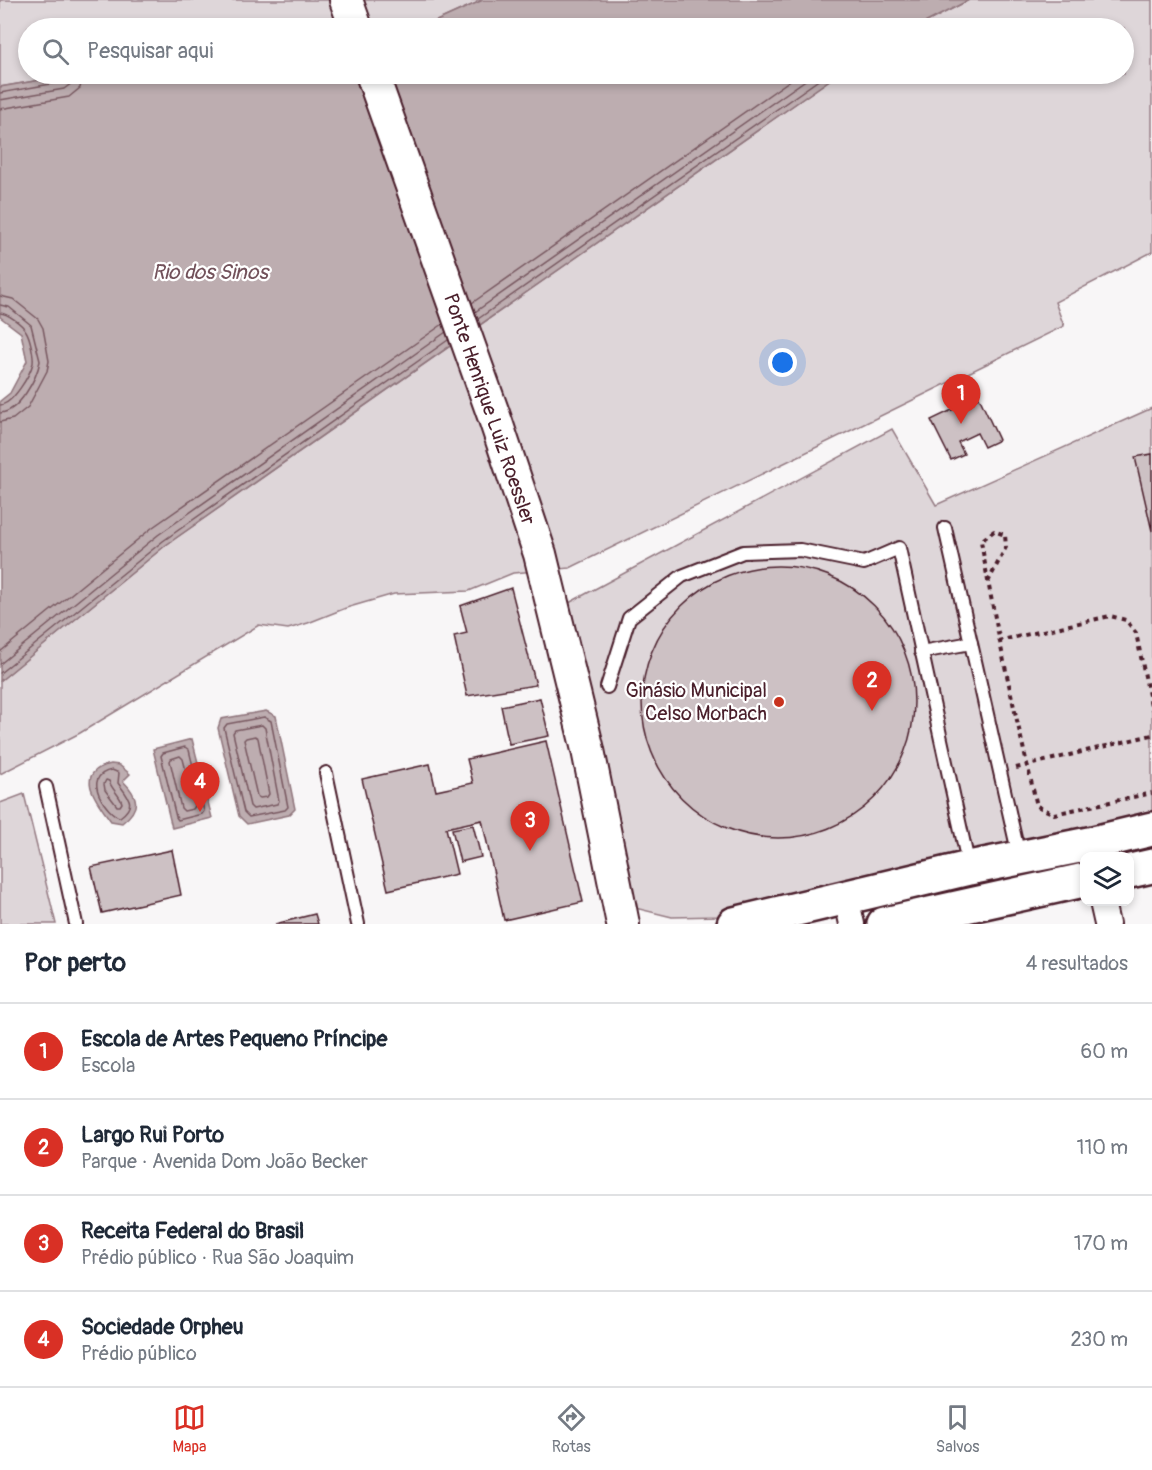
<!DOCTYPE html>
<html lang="pt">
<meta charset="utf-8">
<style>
:root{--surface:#fff;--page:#f2f2f3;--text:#1f2937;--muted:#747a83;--line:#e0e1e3;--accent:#d93025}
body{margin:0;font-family:Pangolin,sans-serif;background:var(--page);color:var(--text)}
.controls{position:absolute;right:18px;bottom:18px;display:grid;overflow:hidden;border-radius:12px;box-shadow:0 3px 9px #0003}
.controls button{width:54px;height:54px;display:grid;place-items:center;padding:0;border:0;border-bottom:2px solid var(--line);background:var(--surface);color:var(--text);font:30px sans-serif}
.you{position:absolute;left:783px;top:363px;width:21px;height:21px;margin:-15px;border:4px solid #fff;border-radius:50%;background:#1a73e8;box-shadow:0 0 0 9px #1a73e833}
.badge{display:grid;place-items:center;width:39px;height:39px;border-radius:50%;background:var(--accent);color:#fff;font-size:20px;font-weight:700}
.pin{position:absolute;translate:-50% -50px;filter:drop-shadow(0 2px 3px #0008)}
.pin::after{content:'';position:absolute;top:32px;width:21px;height:18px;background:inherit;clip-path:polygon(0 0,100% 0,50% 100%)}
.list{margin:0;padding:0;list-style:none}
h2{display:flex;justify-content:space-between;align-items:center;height:78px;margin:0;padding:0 24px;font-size:26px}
h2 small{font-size:20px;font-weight:400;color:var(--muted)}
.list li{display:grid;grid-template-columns:39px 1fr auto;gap:18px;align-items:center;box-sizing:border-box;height:96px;padding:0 24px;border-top:2px solid var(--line)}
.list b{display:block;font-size:22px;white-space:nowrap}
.list p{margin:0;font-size:20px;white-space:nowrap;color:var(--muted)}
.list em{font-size:20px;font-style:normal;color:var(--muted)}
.icon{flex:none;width:33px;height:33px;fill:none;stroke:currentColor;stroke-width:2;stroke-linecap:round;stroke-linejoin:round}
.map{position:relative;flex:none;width:1152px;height:924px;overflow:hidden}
.search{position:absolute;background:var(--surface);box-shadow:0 3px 9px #0003;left:18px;right:18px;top:18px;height:66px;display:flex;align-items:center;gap:15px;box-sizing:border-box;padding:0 21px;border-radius:33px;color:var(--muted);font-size:22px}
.sheet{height:462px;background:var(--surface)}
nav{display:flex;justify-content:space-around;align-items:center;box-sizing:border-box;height:84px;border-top:2px solid var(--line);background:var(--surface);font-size:16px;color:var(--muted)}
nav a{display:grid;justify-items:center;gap:3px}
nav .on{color:var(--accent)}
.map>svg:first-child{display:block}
</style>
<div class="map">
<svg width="1152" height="924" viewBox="0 0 1152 924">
<rect width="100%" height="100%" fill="#f8f6f7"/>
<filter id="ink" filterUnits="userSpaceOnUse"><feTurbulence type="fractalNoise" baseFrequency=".0167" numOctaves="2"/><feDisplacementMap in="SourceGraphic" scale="12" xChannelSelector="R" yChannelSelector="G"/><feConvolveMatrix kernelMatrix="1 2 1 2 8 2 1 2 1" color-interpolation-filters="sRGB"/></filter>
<g filter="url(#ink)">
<!-- green -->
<g fill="#ded6d9" stroke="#947a82" stroke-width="1.5">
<path d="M0,0H483L421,28H28V74H76L0,87Z"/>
<path d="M969,0H1152V252L1055,302L1064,326L570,568L513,573L469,591L394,594L346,608L308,623L288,629L259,625L80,733L0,774V681L166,545L838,74H1124V28H915Z"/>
<path d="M1152,408V818L720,916L672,917L635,908L567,604L892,429L936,505Z"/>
<path d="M24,794L56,924H0V803Z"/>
</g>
<!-- water -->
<g fill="#bdadb0" stroke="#8f747b" stroke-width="1.5">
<path d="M483,0H969L915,28H421Z"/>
<path d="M76,74H838L166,545L0,681V401L10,393L27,361L21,333L0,317V87Z"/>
<path d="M266,711L276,716L295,809L289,815L247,824L239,816L218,728L221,719Z"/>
<path d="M192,739L212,818L172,828L153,749Z"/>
<path d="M111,764L119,765L130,774L123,781C139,797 141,808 122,823L111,821C97,802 72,772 111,764Z"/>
</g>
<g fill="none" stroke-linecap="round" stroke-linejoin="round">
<!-- shore -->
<g stroke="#785860" stroke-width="1.5">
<path d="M0,93L62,82L66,79L67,74"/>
<path d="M0,100L64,89L72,83L74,74"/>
<path d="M0,109L69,97L80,88L83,74"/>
<path d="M0,296L13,299L38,319L43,328L49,361L47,371L28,407L13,419L0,422"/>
<path d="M472,303L799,74"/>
<path d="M0,305L9,307L31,325L40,361C37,378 19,412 0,413"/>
<path d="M475,312L814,74"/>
<path d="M0,313C7,313 22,324 26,331C30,337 34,356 33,363C30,375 13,404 0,405"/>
<path d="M478,319L827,74"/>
<path d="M0,652L153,527L443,324"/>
<path d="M0,664L158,535L446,332"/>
<path d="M0,673L163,541L448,340"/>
<path d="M264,717L271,721L288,807L285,810L249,817L244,812L224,728L227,724Z"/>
<path d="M262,725L265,728L279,801L277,804L253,809L250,806L233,733L235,730Z"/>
<path d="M255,736L258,738L269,794L267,797L260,798L257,796L244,740L246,738Z"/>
<path d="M185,747L189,750L204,811L202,814L178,820L176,817L161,756L163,753Z"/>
<path d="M180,756L183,759L195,806L193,809L184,811L181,808L170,761L171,759Z"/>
<path d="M112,770L119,773L118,783C127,796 138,804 120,817C108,815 79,776 112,770Z"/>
<path d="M106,780L109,781C112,790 120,795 122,803L120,806H117L105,790L104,784Z"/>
</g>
</g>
<!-- building -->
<g fill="#cdc1c4" stroke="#4a1f2b" stroke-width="1.5">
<path d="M979,397L999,440L984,447L977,433L958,442L964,454L951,460L931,420Z"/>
<path d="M1152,454V531L1135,457Z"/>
<circle cx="778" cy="702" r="136"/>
<path d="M511,588L536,685L467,696L454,636L467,633L460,606Z"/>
<path d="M540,698L549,736L509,744L501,706Z"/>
<path d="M546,741L583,902L504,920L482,820L446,828L457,874L388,890L362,779L430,764L436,791L473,783L467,759Z"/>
<path d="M473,825L481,857L460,862L452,829Z"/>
<path d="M172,850L181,895L102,913L91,867Z"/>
<path d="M315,914L318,924H275Z"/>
</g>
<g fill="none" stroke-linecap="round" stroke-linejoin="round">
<defs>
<g id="service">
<path d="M945,528L1019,856"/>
<path d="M921,652L971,643"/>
<path d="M607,687L629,618L682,576L743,552L800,550L864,563L899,548L969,867"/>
<path d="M326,773L358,924"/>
<path d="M46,787L76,924"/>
</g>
<g id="minor">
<path d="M846,897L852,924"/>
<path d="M1102,902L1107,924"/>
</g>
<g id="tertiary">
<path d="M346,0L356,28"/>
<path d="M372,74L495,419L540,554L588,750L623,924"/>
</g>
<g id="secondary">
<path d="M1130,871L1152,866"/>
<path d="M734,924L969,868L1089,844L1152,829"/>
<path d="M884,924L1084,880"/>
</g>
</defs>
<!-- service casing -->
<use href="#service" stroke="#4a1f2b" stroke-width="16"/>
<!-- minor casing -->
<use href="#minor" stroke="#4a1f2b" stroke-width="28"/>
<!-- tertiary casing -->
<use href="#tertiary" stroke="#4a1f2b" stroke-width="36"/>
<!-- secondary casing -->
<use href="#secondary" stroke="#4a1f2b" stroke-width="38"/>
<!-- path -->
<g stroke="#4a1f2b" stroke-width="4" stroke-dasharray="4.5 4.5" stroke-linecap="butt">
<path d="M988,582L1006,547L1005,535L994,531L981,541C996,631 1016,718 1037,806L1054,814L1152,793"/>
<path d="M998,641L1110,616L1126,620L1136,633L1152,710"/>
<path d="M1016,768L1152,735"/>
</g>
<!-- service -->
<use href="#service" stroke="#fff" stroke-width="12"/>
<!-- minor -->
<use href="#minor" stroke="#fff" stroke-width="24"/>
<!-- tertiary -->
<use href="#tertiary" stroke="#fff" stroke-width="32"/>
<!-- secondary -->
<use href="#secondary" stroke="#fff" stroke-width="33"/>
</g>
</g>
<!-- markers -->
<circle fill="#c8321e" stroke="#fff" stroke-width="2" cx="779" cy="702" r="6"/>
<g text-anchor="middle" stroke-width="4.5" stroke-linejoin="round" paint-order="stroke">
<!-- street labels -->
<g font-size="20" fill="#4a1f2b" stroke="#fff">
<text transform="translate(490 409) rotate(71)" y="7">Ponte Henrique Luiz Roessler</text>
</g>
<!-- poi labels -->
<g font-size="20" fill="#4a1f2b" stroke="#fff" text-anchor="end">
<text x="767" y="697">Ginásio Municipal<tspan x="767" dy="23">Celso Morbach</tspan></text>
</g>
<!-- water labels -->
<g font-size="21" font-style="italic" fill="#72515a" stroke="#fff">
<text x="210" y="279">Rio dos Sinos</text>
</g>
</g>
</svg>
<div class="controls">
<button><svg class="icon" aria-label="layers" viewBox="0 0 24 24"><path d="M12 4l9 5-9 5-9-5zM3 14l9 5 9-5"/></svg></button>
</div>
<div class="you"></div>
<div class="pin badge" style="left:961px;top:424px">1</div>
<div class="pin badge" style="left:872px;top:711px">2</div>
<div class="pin badge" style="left:530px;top:851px">3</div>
<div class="pin badge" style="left:200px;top:812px">4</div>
<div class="search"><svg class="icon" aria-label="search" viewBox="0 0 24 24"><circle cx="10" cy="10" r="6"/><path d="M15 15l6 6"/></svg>Pesquisar aqui</div>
</div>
<section class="sheet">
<h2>Por perto<small>4 resultados</small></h2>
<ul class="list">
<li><span class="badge">1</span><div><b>Escola de Artes Pequeno Príncipe</b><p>Escola</p></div><em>60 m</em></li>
<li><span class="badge">2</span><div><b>Largo Rui Porto</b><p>Parque · Avenida Dom João Becker</p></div><em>110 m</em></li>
<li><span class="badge">3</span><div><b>Receita Federal do Brasil</b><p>Prédio público · Rua São Joaquim</p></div><em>170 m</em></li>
<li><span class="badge">4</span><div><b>Sociedade Orpheu</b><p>Prédio público</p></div><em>230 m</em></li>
</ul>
</section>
<nav>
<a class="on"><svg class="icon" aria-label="map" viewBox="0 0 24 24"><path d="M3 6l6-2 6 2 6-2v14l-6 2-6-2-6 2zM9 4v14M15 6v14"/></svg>Mapa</a>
<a><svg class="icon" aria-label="directions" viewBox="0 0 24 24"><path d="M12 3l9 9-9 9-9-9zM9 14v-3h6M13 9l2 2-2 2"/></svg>Rotas</a>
<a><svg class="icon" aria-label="saved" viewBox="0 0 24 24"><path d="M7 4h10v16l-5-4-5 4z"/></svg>Salvos</a>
</nav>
